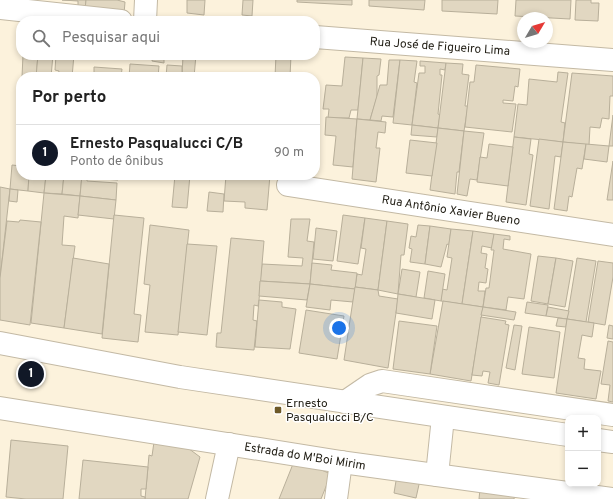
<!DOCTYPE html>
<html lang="pt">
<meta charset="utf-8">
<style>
:root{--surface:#fff;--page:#f6f6f6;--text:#222;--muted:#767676;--line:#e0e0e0;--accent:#111827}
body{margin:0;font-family:Overpass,sans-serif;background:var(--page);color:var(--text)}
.controls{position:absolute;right:12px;bottom:12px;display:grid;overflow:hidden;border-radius:8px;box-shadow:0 2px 6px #0003}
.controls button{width:36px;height:36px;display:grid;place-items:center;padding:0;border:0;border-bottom:1px solid var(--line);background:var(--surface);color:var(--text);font:20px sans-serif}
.compass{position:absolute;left:517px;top:12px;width:36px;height:36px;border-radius:50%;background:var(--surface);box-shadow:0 2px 6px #0003;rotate:52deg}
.you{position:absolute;left:339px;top:328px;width:14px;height:14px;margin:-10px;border:3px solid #fff;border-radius:50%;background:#1a73e8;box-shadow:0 0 0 6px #1a73e833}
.badge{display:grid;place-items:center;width:26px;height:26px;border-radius:50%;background:var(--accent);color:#fff;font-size:13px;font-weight:700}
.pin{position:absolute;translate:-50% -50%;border:2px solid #fff;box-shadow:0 1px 4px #0006}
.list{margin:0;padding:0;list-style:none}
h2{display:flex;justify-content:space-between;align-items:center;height:52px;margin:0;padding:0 16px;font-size:17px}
h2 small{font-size:13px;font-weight:400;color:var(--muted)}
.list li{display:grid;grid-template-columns:26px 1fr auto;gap:12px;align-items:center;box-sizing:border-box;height:56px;padding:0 16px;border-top:1px solid var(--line)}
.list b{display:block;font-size:15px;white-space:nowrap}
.list p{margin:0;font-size:13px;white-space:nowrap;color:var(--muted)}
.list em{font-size:13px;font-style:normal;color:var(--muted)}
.icon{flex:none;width:22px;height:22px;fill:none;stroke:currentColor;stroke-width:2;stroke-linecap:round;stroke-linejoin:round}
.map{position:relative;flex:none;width:613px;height:499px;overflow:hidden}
.search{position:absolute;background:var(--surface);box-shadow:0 2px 6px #0003;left:16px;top:16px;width:304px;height:44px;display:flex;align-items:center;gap:10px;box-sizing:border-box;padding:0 14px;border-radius:16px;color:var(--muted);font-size:15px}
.panel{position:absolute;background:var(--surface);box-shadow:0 2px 6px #0003;left:16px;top:72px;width:304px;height:108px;border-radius:16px}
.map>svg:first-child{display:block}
</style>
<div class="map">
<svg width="613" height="499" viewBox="0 0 613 499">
<rect width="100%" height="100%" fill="#fcf2dc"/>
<!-- building -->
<g fill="#e1d7c1" stroke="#b8af9a">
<path d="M62,0H86L85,10L78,9V1Z"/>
<path d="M86,0H117L125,2L124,14L85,10Z"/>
<path d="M187,0H205L204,15L187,13Z"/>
<path d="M243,0H253L252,16L242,15Z"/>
<path d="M297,0H352V5L297,2Z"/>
<path d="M369,0H425L424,10L369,6Z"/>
<path d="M442,0H498L497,14L442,11Z"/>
<path d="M516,0H571L570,19L515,16Z"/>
<path d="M576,0H591V3H599L598,21L575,20Z"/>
<path d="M23,55H38L36,77H22Z"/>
<path d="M38,55H53L51,77H36Z"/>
<path d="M56,55H74L72,77H58L59,71L55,70Z"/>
<path d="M153,55H164V63L152,61Z"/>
<path d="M183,55H196L194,77H182Z"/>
<path d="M276,55H291L290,77H275Z"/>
<path d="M345,57L363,58L358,110H351L349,118H328L329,109H323L326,85L342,86Z"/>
<path d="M363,58L381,59L379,75L377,76V97L370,120L357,119Z"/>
<path d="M389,60H400L393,117L382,116L381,121L370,120L380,85H387Z"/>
<path d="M400,60L417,61L414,82L417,83L412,125L393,123Z"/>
<path d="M420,61L446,63L445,70L440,69V75H442L438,114L440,115L438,128L412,125L419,73H425V66H420Z"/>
<path d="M446,63L463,64L462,74L469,75L465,106H468L464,131L438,128Z"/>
<path d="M130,64L159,66L158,77H129Z"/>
<path d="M167,65L182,66V77H166Z"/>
<path d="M476,65L520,69L518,87L515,86L513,101L503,100V103L516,104L512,132L465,127L470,82H474Z"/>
<path d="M94,67L122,69L121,77H94Z"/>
<path d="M558,72L568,73L561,122L565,123L563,142L514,137L518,104L527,105L529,79L557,82Z"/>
<path d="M572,73L613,76V96H610L609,119L602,118L600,128L590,127L589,145L563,142Z"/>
<path d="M21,90V147H17Z"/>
<path d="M613,115V146H609Z"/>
<path d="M326,117L357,119L353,167L333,165L336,136L325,135Z"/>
<path d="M357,119L386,122L385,133L378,132L376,148H380L376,182L352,179Z"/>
<path d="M412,125L438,128L437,137L411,135Z"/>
<path d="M438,128L464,131L459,172H457L455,194L430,190Z"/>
<path d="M464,131L484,133L477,180L470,179L467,196L457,194Z"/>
<path d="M315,136H319L318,157H315Z"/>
<path d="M514,137L531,139L529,154L533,155L526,205L506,202Z"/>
<path d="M539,139L563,142L561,157L555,156L549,209L530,206Z"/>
<path d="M410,140L437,143L432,176L406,173Z"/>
<path d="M563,142L586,144L582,169L577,168L572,197L569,196L567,211L554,209Z"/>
<path d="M489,144L513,147L508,186L477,182L480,157L487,158Z"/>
<path d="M586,144L609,146L607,162L584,159Z"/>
<path d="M613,161V200H607Z"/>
<path d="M12,165L21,166V175H29L28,191L10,189Z"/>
<path d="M29,175H46L44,193L28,191Z"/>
<path d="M49,175H64L62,194L44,193L46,176Z"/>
<path d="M64,175H82L80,196L62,194Z"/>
<path d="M82,175H87V181L117,183L116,200L80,196Z"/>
<path d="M102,175H118V180L102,179Z"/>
<path d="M175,175H190L187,208L172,207Z"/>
<path d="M226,175H270L267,210L245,208V202L224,201Z"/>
<path d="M0,187L10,189L0,278Z"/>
<path d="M10,189L18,190L17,202L9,201Z"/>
<path d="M209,192L224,194L223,212L207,211Z"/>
<path d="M44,193L80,196L78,218L64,216L62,245L75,246L64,328L31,323Z"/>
<path d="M80,196L116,200L114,219L78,215Z"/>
<path d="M114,215L144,218L134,314L141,315L138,342L102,338Z"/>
<path d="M343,215L365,218L358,264L337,261Z"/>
<path d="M365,218L387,221L378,290L355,287L357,274L362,275L366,249L361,248Z"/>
<path d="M291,219H310L307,241L314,242L310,284L260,281L262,264L302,266L303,258L288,257Z"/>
<path d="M20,220L41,222L30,325L0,320V278L7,221L19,222Z"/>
<path d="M387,221L408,224L404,255H401L398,294L378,290Z"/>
<path d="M150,225L189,230L178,335L145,332L150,285L144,284Z"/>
<path d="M418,225L430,226L425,264L410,262L412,249L409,248L411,236L416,237Z"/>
<path d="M430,226L451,229L449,245L447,244L441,267L425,264Z"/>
<path d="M316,228L337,231L333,261L313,259Z"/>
<path d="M451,229L473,231L462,304L441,301L442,289L447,290L452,258L447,257Z"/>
<path d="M473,231L494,234L492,248L482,246L481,253L487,254L485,268L488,269L486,283L479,282L478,291H485L483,307L462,304Z"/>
<path d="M494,234L510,236V240L504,239L503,249L531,254L524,299L508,297L506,310L483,307L486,288H489L494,250H491Z"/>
<path d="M231,238L264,241L259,300L258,306L254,305L253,320L257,321L254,350L216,347L217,333H221Z"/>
<path d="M187,244L217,246L207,335L178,332Z"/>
<path d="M538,256L556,258L548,304L531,301Z"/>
<path d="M73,258L109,264L102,334L64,328Z"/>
<path d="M556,258L573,261L565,307L548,304Z"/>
<path d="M577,258L596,261L586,322L567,319Z"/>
<path d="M598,261L613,263V277L605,325L588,322Z"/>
<path d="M312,263L332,265L331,270L357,273L355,289L310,284Z"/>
<path d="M402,269L420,272L416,297L398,294Z"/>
<path d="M428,271L445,274L441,301L424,298Z"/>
<path d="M260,281L310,284L307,300L259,296Z"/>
<path d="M310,284L355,289L353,302L331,300L330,310L306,307Z"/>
<path d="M355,287L378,290L379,296L398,299L388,368L344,360Z"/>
<path d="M398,294L435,300L432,319L396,313Z"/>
<path d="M259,300L282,302V307L296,309L290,349L255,347Z"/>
<path d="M443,301L483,307L471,381L430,374Z"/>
<path d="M527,302L548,305L546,316L525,313Z"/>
<path d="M483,307L516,312L514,320L481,315Z"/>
<path d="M548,307L569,311L567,319L546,316Z"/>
<path d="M306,310L344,316L337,359L299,353Z"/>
<path d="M481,317L506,321L505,324L509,325L499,385L488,383L490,372L483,371L482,376L472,375Z"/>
<path d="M558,318L567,319L566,327L556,326Z"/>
<path d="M567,319L594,323L592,337L582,335L578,358L585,359L584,369L601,371L596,399L556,393Z"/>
<path d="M399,321L437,326L430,374L393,369Z"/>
<path d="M514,325L522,326L515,370L506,368Z"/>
<path d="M609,325L613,326V339L607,338Z"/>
<path d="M529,327L560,332L554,378L522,374Z"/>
<path d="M608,341L613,342V402L608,401L610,385L601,384Z"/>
<path d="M11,440L68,446L63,499H26L6,497Z"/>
<path d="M154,442L188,448L200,457L188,499H145L149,455L152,456Z"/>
<path d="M295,459L331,474L321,499H279Z"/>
<path d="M83,460L148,467L146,489H141V496L145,497V499H79Z"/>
<path d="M397,475L420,480L416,498L394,493Z"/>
<path d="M480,489L515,494L514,499H479Z"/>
</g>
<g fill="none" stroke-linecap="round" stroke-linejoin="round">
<defs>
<g id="street">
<path d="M0,8L121,21"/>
<path d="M145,21L146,0"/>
<path d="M315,37L613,60"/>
<path d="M288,185L613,235"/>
<path d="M217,499L229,444"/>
<path d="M336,499L341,462"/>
</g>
<g id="primary">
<path d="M0,343L180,377L568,435"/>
<path d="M345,402L370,385L382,381L613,415"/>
<path d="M0,408L341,462L612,499"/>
<path d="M598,440L613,442"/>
<path d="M437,475L443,417"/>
</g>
</defs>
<!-- street casing -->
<use href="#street" stroke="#c3b9a4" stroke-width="24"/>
<!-- primary casing -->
<use href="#primary" stroke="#c3b9a4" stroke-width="24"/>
<!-- street -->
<use href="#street" stroke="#fff" stroke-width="22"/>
<!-- primary -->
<use href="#primary" stroke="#fff" stroke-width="22"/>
</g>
<!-- markers -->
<rect fill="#6d5927" stroke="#fff" stroke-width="1.5" x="274" y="406" width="8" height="8" rx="2"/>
<g text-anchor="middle" stroke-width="3" stroke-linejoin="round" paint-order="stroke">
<!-- street labels -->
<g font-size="12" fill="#252219" stroke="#fff">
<text transform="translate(440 46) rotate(4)" y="4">Rua José de Figueiro Lima</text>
<text transform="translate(451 210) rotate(9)" y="4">Rua Antônio Xavier Bueno</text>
<text transform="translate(305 456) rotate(9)" y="4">Estrada do M'Boi Mirim</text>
</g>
<!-- poi labels -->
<g font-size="12" fill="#252219" stroke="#fff" text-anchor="start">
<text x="286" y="407">Ernesto<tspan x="286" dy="14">Pasqualucci B/C</tspan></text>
</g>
</g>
</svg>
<div class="controls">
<button>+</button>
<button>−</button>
</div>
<svg class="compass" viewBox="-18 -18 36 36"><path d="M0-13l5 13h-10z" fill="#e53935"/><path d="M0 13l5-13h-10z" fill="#767676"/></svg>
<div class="you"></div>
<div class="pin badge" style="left:31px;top:374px">1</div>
<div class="search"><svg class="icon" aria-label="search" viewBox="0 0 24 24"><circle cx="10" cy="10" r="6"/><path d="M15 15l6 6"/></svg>Pesquisar aqui</div>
<section class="panel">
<h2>Por perto<small></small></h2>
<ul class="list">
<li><span class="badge">1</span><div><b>Ernesto Pasqualucci C/B</b><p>Ponto de ônibus</p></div><em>90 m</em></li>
</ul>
</section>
</div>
